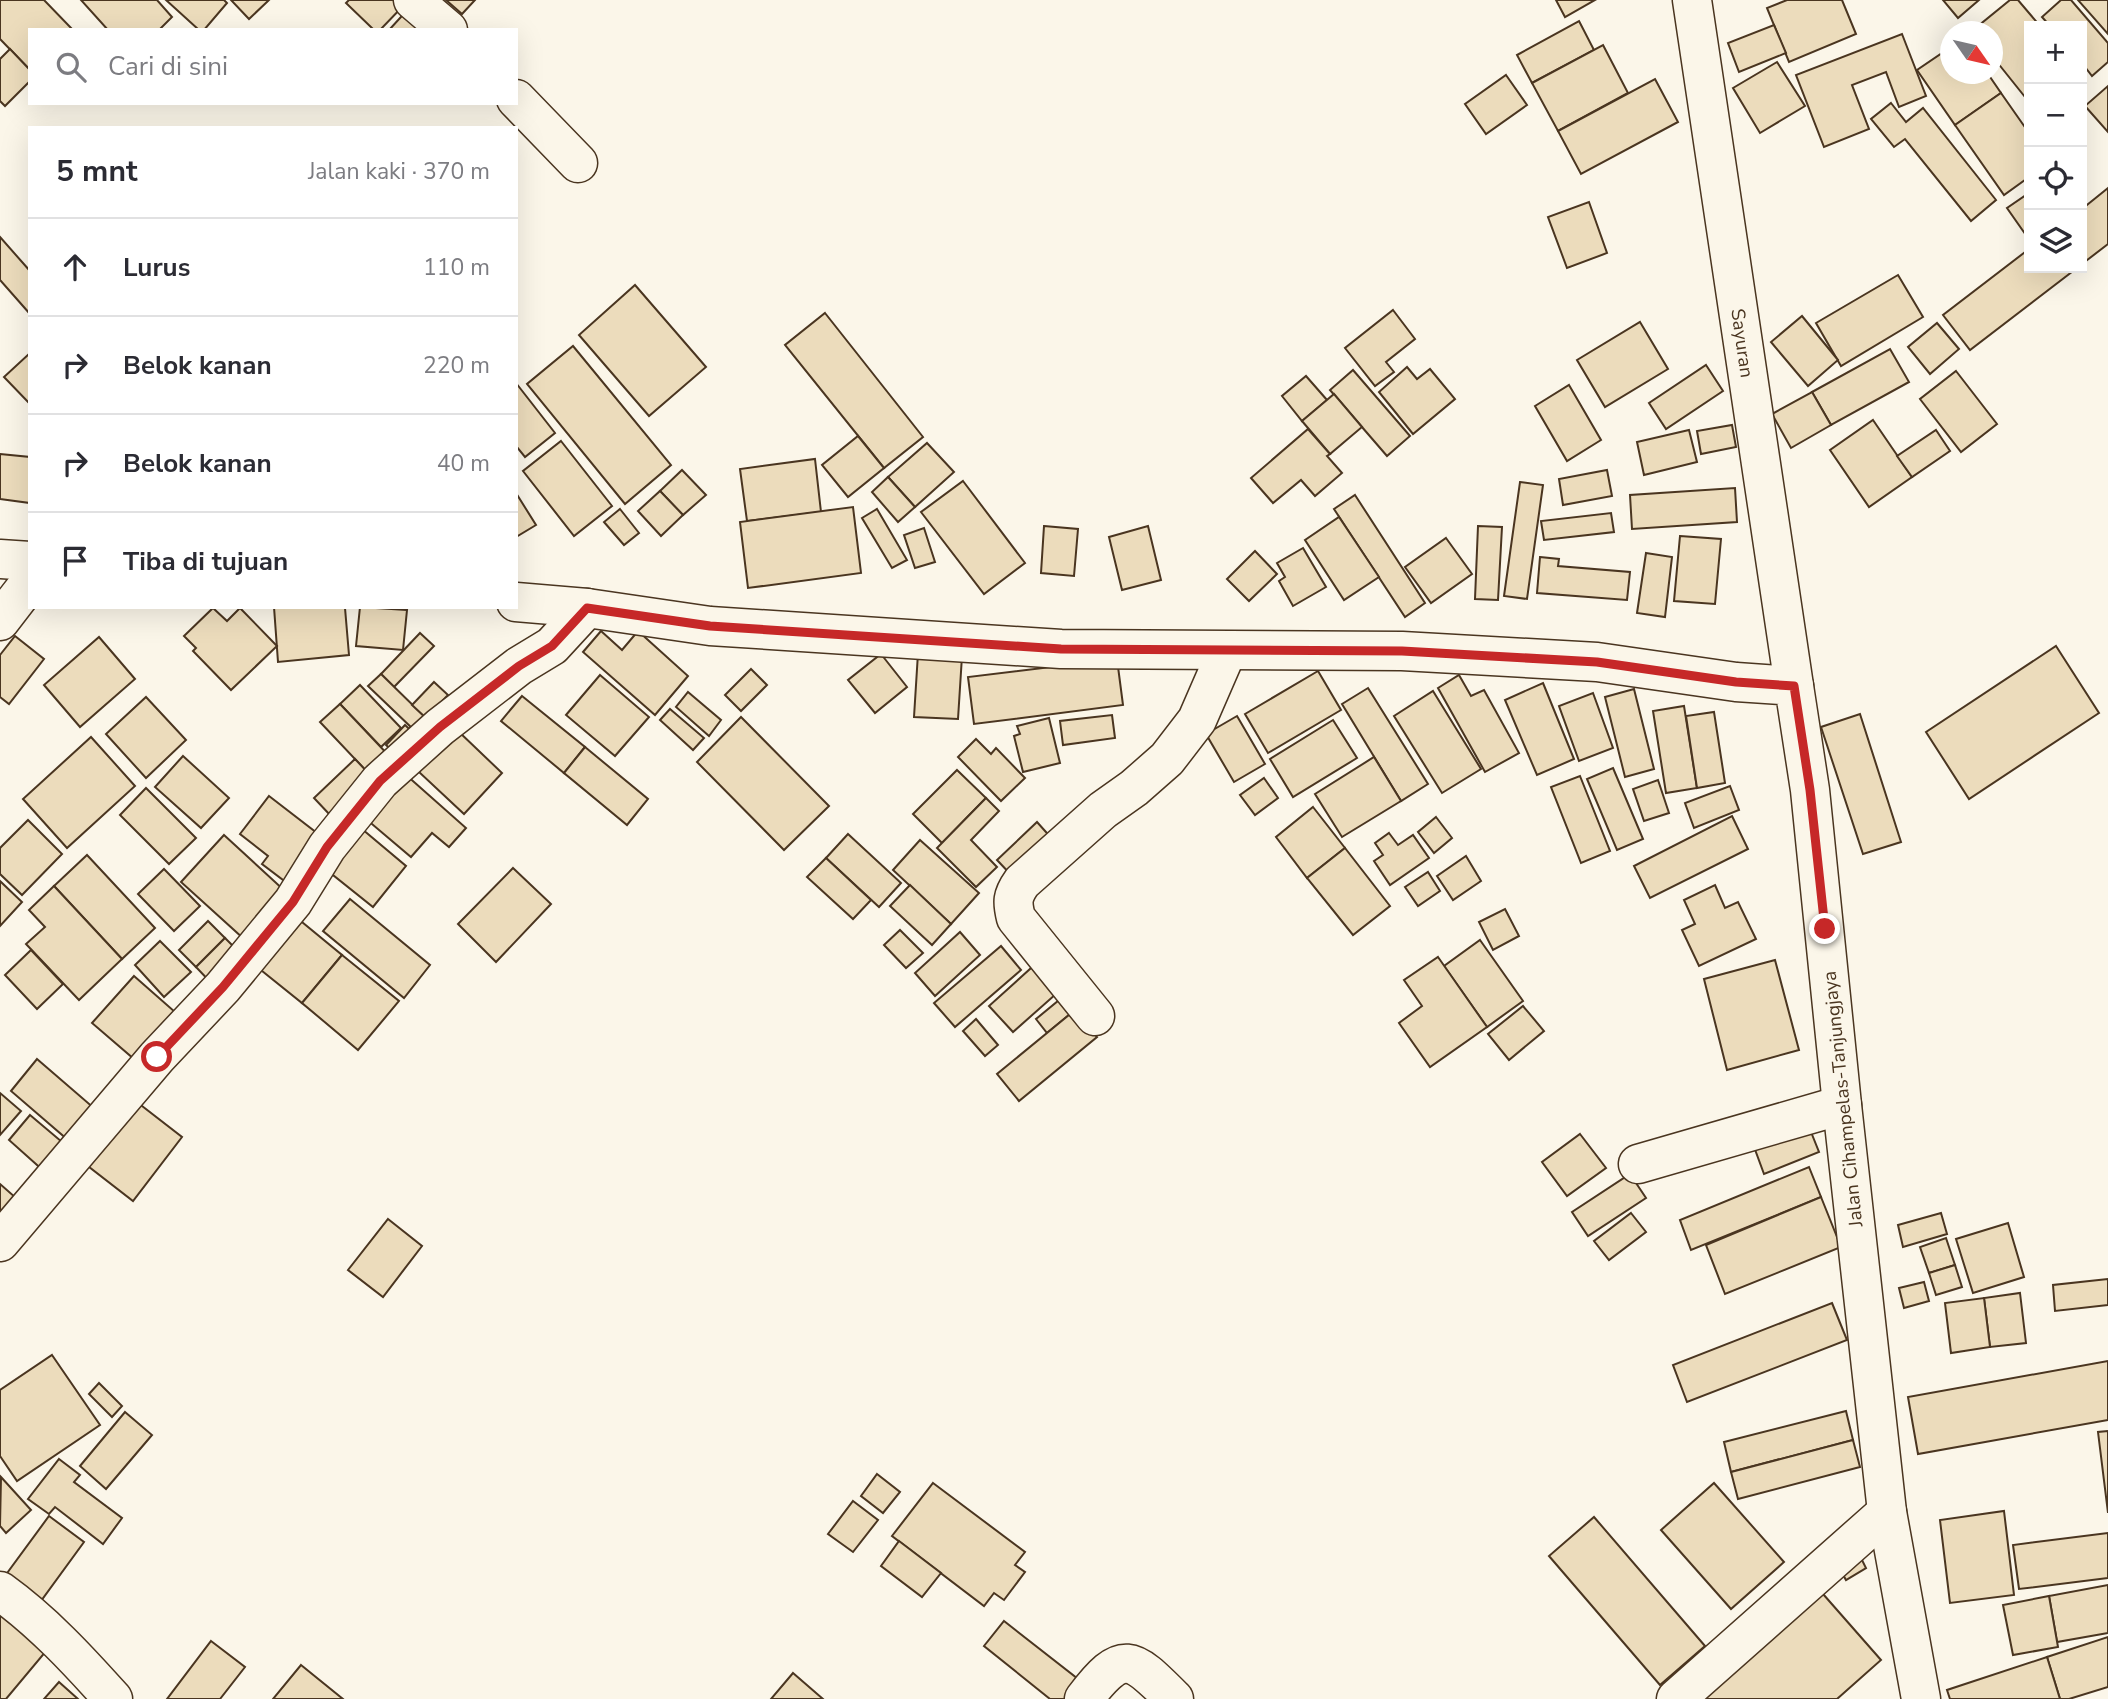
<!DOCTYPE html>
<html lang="id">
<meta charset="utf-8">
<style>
:root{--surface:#fff;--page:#f7f7f7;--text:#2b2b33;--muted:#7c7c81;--line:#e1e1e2}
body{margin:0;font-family:"Nunito Sans",sans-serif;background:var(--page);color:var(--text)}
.controls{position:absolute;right:21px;top:21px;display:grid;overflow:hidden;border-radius:0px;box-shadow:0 7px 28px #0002}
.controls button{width:63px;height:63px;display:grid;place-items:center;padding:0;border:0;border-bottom:2px solid var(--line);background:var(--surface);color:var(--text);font:35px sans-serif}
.compass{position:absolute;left:1940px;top:21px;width:63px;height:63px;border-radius:50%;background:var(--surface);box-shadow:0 7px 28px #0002;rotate:124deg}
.stop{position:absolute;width:21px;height:21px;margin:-16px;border:5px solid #c62828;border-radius:50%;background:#fff}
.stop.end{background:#c62828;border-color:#fff;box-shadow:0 2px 7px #0008}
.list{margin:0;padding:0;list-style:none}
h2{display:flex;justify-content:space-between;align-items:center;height:91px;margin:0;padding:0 28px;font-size:30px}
h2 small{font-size:23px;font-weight:400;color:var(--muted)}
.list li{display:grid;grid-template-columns:46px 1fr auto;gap:21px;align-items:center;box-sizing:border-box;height:98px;padding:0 28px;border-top:2px solid var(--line)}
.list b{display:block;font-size:26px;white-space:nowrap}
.list em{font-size:23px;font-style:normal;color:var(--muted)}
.icon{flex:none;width:38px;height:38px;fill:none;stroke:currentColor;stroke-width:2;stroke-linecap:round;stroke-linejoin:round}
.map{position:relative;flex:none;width:2108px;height:1699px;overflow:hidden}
.search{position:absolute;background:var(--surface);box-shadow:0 7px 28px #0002;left:28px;top:28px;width:490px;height:77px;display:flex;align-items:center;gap:18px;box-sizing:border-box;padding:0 24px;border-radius:0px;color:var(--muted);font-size:26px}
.panel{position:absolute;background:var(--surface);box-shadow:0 7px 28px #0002;left:28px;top:126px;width:490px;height:483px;border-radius:0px}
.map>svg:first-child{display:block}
</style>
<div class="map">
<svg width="2108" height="1699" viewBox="0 0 2108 1699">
<rect width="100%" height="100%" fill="#fbf6e9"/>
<!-- building -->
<g fill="#ecdcbc" stroke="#4a3520" stroke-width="2">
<path d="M0,0H44L73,30H30V70L0,39Z"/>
<path d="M81,0H157L172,17L159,30H108Z"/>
<path d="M166,0H224L227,3L204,30H199Z"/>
<path d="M231,0H269L249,19Z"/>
<path d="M349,0H403L406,3L380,30H374L346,3Z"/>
<path d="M446,0H475L462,14Z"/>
<path d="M1556,0H1595L1565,17Z"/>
<path d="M1787,0H1842L1856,34L1789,62L1767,8Z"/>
<path d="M1943,0H1979L1958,18Z"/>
<path d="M2010,0H2018L2040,26H2029V102L1993,57V32L1972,31Z"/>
<path d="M2061,0H2071L2108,43V62L2092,76L2082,63V26H2050L2042,17Z"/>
<path d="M2078,0H2108V34Z"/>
<path d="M411,6L436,30H389Z"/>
<path d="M1579,21L1594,50L1532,83L1517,55Z"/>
<path d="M1774,25L1786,53L1739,72L1728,43Z"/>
<path d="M1902,34L1926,96L1899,107L1886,72L1852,85L1869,129L1824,147L1796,75Z"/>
<path d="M1603,45L1628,93L1558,131L1532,83Z"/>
<path d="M1951,47V74H1988L2001,93L1955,125L1917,70Z"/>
<path d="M10,49L30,70V81L5,106L0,101V59Z"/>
<path d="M1777,62L1805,106L1760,133L1733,88Z"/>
<path d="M1506,75L1527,105L1486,134L1465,104Z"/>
<path d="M1655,79L1678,122L1581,174L1558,131Z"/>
<path d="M2108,86V132L2085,106Z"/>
<path d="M2001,93L2029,133V177L2004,195L1955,125Z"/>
<path d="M1891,103L1906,122L1923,108L1996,200L1971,221L1905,139L1894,147L1871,119Z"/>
<path d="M2108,188V244L2082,264V209Z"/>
<path d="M2029,193V237L2028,238L2007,208Z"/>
<path d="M1589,202L1607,253L1567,268L1548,217Z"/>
<path d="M0,237L30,271V314L0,280Z"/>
<path d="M2029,249V268H2077L1970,350L1943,315Z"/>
<path d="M1898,275L1923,317L1841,366L1816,323Z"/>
<path d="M635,285L706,367L649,416L579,335Z"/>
<path d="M1393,310L1415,339L1386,362L1394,372L1375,386L1345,348Z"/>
<path d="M825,313L923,437L884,468L785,345Z"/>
<path d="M1802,316L1838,360L1808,386L1771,342Z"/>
<path d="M1640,322L1668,369L1605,407L1577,360Z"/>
<path d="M1937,323L1959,349L1930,374L1908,347Z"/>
<path d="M573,346L671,465L625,504L527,384Z"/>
<path d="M1890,349L1909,382L1831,425L1812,392Z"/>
<path d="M30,353V404L4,377Z"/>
<path d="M1706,365L1723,391L1666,429L1649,403Z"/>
<path d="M1407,367L1417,379L1430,369L1455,399L1413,434L1379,392Z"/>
<path d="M1353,370L1410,436L1387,456L1330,390Z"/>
<path d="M1956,371L1997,424L1961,452L1920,399Z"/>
<path d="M1306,376L1327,400L1302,421L1282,396Z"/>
<path d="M516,383L555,433L525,457L516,446Z"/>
<path d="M1569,385L1601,440L1567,461L1535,406Z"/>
<path d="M1812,392L1831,425L1791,448L1772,414Z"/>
<path d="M1334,394L1362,427L1330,454L1302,421Z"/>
<path d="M1873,420L1912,477L1869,507L1830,450Z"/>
<path d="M1732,425L1736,447L1701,454L1697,431Z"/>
<path d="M1308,429L1330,454L1327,456L1342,473L1315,496L1301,480L1273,503L1251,478Z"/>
<path d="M1689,430L1697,462L1644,475L1637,442Z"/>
<path d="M1936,430L1950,451L1912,477L1897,456Z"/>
<path d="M858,436L884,468L848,497L822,465Z"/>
<path d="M561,441L612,506L574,536L523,471Z"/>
<path d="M927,443L954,472L915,507L888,477Z"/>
<path d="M0,454L30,457V503L0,499Z"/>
<path d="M815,459L821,512L747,521L740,469Z"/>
<path d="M682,470L706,495L683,515L660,491Z"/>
<path d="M1607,470L1612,496L1563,505L1559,479Z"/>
<path d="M888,477L915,507L898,522L872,492Z"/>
<path d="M963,481L1025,563L984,594L921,512Z"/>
<path d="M1520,482L1543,485L1527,599L1504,596Z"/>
<path d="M1735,488L1737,522L1632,529L1630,495Z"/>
<path d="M660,491L683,515L661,536L638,511Z"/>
<path d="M516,493L536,525L516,537Z"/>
<path d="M1355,495L1425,603L1405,617L1334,509Z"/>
<path d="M853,507L861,573L748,588L740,522Z"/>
<path d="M620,509L639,533L624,545L604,522Z"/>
<path d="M877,509L907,560L892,568L862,518Z"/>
<path d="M1611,513L1614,532L1544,540L1541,521Z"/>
<path d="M1339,517L1379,577L1344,600L1305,540Z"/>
<path d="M1044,526L1078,529L1074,576L1041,573Z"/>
<path d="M1148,526L1161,580L1122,590L1109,537Z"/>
<path d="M1478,526L1502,527L1498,600L1475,599Z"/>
<path d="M924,528L935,562L915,568L904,535Z"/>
<path d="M1680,536L1721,539L1715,604L1674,601Z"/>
<path d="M1446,538L1472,574L1431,603L1405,567Z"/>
<path d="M1303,548L1326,587L1293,606L1279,581L1285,577L1277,563Z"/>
<path d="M1255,551L1277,574L1249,601L1227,579Z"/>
<path d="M1646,553L1672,557L1665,617L1637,613Z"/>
<path d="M1540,557L1559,559L1558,566L1630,572L1627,600L1537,593Z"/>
<path d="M274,607L345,608L349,655L278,662Z"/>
<path d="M360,607L407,610L403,650L356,646Z"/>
<path d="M213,608L227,621L240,608L277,646L231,690L193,651L196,648L184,636Z"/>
<path d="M601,631L622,650L638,631L688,676L655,715L583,652Z"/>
<path d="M420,633L434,646L394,687L381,674Z"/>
<path d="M15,636L44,659L9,704L0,697V655Z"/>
<path d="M99,637L135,679L80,727L44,685Z"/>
<path d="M2056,646L2099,713L1969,799L1926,732Z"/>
<path d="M918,653L962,656L958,719L914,717Z"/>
<path d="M881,654L907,687L875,713L848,680Z"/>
<path d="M1117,659L1123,705L974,724L968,677Z"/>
<path d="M751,669L767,685L741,711L725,695Z"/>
<path d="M1318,671L1341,710L1268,753L1245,714Z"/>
<path d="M381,674L426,718L414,730L368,686Z"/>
<path d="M600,675L649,717L615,756L566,715Z"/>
<path d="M1459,675L1471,696L1484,690L1519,753L1485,772L1438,688Z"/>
<path d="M434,682L448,695L426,718L412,705Z"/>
<path d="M1543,683L1574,759L1537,775L1505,700Z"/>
<path d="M360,685L401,728L381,747L340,704Z"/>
<path d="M1368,688L1428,784L1401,801L1342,704Z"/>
<path d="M1634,689L1654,769L1625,777L1605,697Z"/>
<path d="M1433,691L1481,769L1442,793L1394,716Z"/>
<path d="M688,692L721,720L709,736L676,707Z"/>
<path d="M1593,693L1613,748L1579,761L1559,706Z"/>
<path d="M522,696L585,747L564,773L501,721Z"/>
<path d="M146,697L186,740L146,778L106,734Z"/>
<path d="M340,704L392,759L372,777L320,722Z"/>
<path d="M1684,706L1697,788L1666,793L1653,711Z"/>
<path d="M670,709L704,738L693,750L660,720Z"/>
<path d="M1714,712L1725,783L1697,788L1686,716Z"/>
<path d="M1860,714L1901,842L1863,854L1821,727Z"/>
<path d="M1112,715L1115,738L1063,745L1060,721Z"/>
<path d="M1237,716L1265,764L1234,782L1206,734Z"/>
<path d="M741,717L829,806L784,850L697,762Z"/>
<path d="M1049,718L1060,763L1023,772L1014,736L1020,734L1017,726Z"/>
<path d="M1333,720L1357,758L1293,797L1270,759Z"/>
<path d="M405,725L421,740L402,760L386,745Z"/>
<path d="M457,730L502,773L464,814L419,772Z"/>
<path d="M91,737L135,786L67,848L23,799Z"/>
<path d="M976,739L991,754L996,748L1025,778L1001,801L958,757Z"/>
<path d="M585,747L648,799L627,825L564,773Z"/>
<path d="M183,756L229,798L201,828L155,787Z"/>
<path d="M1374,757L1401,801L1342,837L1315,794Z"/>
<path d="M355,759L372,777L331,816L314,798Z"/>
<path d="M1613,768L1643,839L1617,850L1587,779Z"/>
<path d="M957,770L986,798L942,843L913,814Z"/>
<path d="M405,774L466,828L449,847L432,833L411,857L366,819Z"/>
<path d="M1580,776L1610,851L1581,863L1551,787Z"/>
<path d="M1264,778L1278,798L1255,815L1240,795Z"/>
<path d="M1658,780L1669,813L1644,821L1633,789Z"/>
<path d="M1730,786L1739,810L1694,828L1685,803Z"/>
<path d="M146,788L196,838L169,864L120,815Z"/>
<path d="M269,796L326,840L291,886L262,864L268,856L240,834Z"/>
<path d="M986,798L999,811L971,840L997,867L976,887L937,848Z"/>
<path d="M1313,807L1345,848L1307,878L1276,837Z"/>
<path d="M1732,816L1748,849L1650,898L1634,866Z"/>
<path d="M1436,817L1452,838L1434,853L1418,832Z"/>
<path d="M28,820L62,854L22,895L0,874V848Z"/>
<path d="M1037,822L1054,841L1014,878L997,860Z"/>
<path d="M362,829L406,866L373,907L328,871Z"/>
<path d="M1389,833L1398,845L1413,835L1429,858L1390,885L1374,861L1383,855L1375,843Z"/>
<path d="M848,834L901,883L879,907L826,858Z"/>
<path d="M224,835L286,892L244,939L181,882Z"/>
<path d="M920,840L979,893L951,924L893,870Z"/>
<path d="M1345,848L1390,906L1353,935L1307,878Z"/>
<path d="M87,855L155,928L122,959L54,886Z"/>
<path d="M1466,856L1481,881L1453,900L1437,876Z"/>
<path d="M826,858L871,900L853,919L807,877Z"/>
<path d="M513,868L551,904L496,962L458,924Z"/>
<path d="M164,869L200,906L174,931L138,894Z"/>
<path d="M1428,872L1440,891L1418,906L1405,887Z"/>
<path d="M0,881L22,902L0,926Z"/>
<path d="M910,885L951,924L932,945L890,906Z"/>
<path d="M1715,885L1725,908L1738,902L1756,939L1699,966L1682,930L1695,924L1684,900Z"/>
<path d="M54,886L122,959L79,1000L26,944L45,927L29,910Z"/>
<path d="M350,899L430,965L404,998L323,931Z"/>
<path d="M1505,909L1519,936L1493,950L1479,922Z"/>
<path d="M291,913L342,955L302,1003L251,962Z"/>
<path d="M208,921L225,938L196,967L179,950Z"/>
<path d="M900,930L923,953L906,968L884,945Z"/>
<path d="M960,932L980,955L935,996L915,973Z"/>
<path d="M225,938L244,957L214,986L196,967Z"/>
<path d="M1480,940L1523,1001L1487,1027L1444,966Z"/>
<path d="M160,941L191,972L164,997L135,965Z"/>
<path d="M1001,946L1021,970L955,1027L934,1003Z"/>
<path d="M31,950L63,984L37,1009L5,975Z"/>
<path d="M342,955L399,1001L358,1050L302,1003Z"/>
<path d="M1438,957L1487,1027L1430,1067L1399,1023L1422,1006L1404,980Z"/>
<path d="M1041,959L1065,986L1013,1032L989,1006Z"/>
<path d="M1775,960L1799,1050L1727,1070L1704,979Z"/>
<path d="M134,976L175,1012L134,1059L92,1023Z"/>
<path d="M1064,996L1075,1010L1047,1033L1036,1019Z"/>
<path d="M1523,1006L1544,1031L1509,1060L1488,1034Z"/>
<path d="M1075,1010L1097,1037L1019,1101L997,1074Z"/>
<path d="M976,1019L998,1045L985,1056L963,1031Z"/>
<path d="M37,1059L95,1109L68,1140L11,1091Z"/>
<path d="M0,1093L21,1111L0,1135Z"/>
<path d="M133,1099L182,1137L133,1201L84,1163Z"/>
<path d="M30,1115L68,1147L46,1173L9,1140Z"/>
<path d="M1807,1122L1819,1152L1764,1174L1753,1144Z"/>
<path d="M1580,1134L1606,1168L1567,1196L1542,1162Z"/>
<path d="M1809,1167L1821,1197L1691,1250L1680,1220Z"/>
<path d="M1630,1174L1646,1198L1588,1236L1572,1212Z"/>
<path d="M0,1184L16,1198L0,1217Z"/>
<path d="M1821,1197L1841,1247L1725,1294L1706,1245Z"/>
<path d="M1631,1213L1646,1232L1609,1260L1594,1241Z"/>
<path d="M1941,1213L1947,1234L1903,1247L1898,1225Z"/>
<path d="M388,1219L422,1246L383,1297L348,1270Z"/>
<path d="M2008,1223L2024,1277L1973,1293L1956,1239Z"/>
<path d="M1946,1238L1955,1265L1929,1273L1920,1247Z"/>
<path d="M1955,1265L1962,1287L1936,1295L1929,1273Z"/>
<path d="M2108,1279V1305L2055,1311L2053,1285Z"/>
<path d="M1924,1282L1929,1301L1904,1308L1899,1288Z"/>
<path d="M2020,1293L2026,1343L1990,1347L1984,1298Z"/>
<path d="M1984,1298L1990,1347L1951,1353L1945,1303Z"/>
<path d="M1832,1303L1847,1340L1687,1402L1673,1365Z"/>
<path d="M52,1355L100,1425L17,1481L0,1456V1390Z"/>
<path d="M2108,1361V1420L1918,1454L1908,1397Z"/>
<path d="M99,1383L122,1406L112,1417L89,1394Z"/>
<path d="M1846,1411L1853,1440L1731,1472L1724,1442Z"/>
<path d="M125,1412L152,1435L106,1489L80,1466Z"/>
<path d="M2108,1431V1513L2098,1432Z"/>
<path d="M1853,1440L1860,1467L1738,1499L1731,1472Z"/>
<path d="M59,1459L80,1475L74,1482L122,1518L103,1544L55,1507L49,1514L28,1499Z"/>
<path d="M877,1474L900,1492L883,1513L861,1496Z"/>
<path d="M1,1477L31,1510L6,1533L0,1526Z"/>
<path d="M933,1483L1025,1552L1015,1565L1025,1572L1004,1600L994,1593L984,1606L892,1536Z"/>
<path d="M1714,1483L1784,1562L1731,1609L1661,1530Z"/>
<path d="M853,1501L878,1520L853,1552L828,1534Z"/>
<path d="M2004,1511L2014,1595L1950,1603L1940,1520Z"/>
<path d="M49,1516L84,1542L38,1605L2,1580Z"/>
<path d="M1594,1517L1705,1646L1660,1685L1549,1556Z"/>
<path d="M2108,1533V1578L2019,1589L2013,1545Z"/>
<path d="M899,1541L941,1573L922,1597L881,1566Z"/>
<path d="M1859,1554L1866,1568L1846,1580L1838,1566Z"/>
<path d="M2108,1585V1633L2057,1642L2049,1596Z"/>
<path d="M1816,1586L1881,1660L1837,1699H1690Z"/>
<path d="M2049,1596L2058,1647L2013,1655L2003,1605Z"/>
<path d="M0,1608L52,1644L6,1699H0Z"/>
<path d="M1004,1621L1087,1686L1077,1699H1050L984,1646Z"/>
<path d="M2108,1637V1687L2069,1699H2060L2047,1657Z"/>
<path d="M211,1641L245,1667L220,1699H167Z"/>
<path d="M2047,1657L2060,1699H1950L1947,1690Z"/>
<path d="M301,1665L343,1699H273Z"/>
<path d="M793,1673L823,1699H771Z"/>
<path d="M59,1682L78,1699H44Z"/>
</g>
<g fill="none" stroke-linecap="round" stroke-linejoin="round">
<defs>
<g id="minor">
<path d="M413,0L448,30"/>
<path d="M1692,0L1794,686"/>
<path d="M516,99L578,163"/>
<path d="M0,621L30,582"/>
<path d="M1095,1016L1016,918C1012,902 1012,896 1022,882L1103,810L1134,788L1167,759L1197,720L1227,651"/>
<path d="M1638,1164L1842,1105"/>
<path d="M0,1242L157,1057L223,987L293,902L327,847L380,781L440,727L519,666L552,646L587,608"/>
<path d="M0,1591C43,1622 78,1660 113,1699"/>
<path d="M1084,1699C1123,1647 1132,1657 1174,1699"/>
<path d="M1676,1699L1887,1512"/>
</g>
<g id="major">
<path d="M0,559L30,561"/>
<path d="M516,602L587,608L710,626L1061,649L1402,651L1597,662L1736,682L1794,686L1810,790L1842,1105L1887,1512L1921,1699"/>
</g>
</defs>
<!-- minor casing -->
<use href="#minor" stroke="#4a3520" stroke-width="41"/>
<!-- major casing -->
<use href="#major" stroke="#4a3520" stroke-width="41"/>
<!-- minor -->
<use href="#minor" stroke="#fbf6e9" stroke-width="38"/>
<!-- major -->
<use href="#major" stroke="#fbf6e9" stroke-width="38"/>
</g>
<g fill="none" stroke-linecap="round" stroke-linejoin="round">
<!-- route -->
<path stroke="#c62828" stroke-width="9" d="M157,1057L223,987L293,902L327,847L380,781L440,727L519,666L552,646L587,608L710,626L1061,649L1402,651L1597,662L1736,682L1794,686L1810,790L1825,929"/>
</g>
<g text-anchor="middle" stroke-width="5" stroke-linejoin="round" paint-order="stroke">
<!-- street labels -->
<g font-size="19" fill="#4a3520" stroke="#fbf6e9">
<text transform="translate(1743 343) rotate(82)" y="7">Sayuran</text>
<text transform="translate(1842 1099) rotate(-96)" y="7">Jalan Cihampelas-Tanjungjaya</text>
</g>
</g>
</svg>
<div class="controls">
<button>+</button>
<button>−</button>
<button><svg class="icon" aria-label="locate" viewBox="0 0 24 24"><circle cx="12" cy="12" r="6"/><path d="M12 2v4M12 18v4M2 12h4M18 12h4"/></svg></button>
<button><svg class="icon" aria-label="layers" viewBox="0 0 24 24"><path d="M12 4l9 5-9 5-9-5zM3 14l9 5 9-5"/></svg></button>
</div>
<svg class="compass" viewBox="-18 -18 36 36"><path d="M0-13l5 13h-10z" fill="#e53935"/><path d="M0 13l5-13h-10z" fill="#7c7c81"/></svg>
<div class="stop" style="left:157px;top:1057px"></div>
<div class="stop end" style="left:1825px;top:929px"></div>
<div class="search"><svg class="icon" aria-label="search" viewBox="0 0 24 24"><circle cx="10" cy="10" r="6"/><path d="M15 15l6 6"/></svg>Cari di sini</div>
<section class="panel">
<h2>5 mnt<small>Jalan kaki · 370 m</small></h2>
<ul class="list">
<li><svg class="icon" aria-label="ahead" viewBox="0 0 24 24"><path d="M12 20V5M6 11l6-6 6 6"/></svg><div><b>Lurus</b></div><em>110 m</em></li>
<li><svg class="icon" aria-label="right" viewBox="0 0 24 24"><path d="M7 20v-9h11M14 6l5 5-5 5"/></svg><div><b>Belok kanan</b></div><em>220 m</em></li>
<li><svg class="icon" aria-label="right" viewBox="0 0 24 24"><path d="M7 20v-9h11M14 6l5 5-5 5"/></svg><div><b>Belok kanan</b></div><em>40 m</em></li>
<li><svg class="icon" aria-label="arrive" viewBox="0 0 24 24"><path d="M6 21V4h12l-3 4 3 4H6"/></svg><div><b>Tiba di tujuan</b></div></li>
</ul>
</section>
</div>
